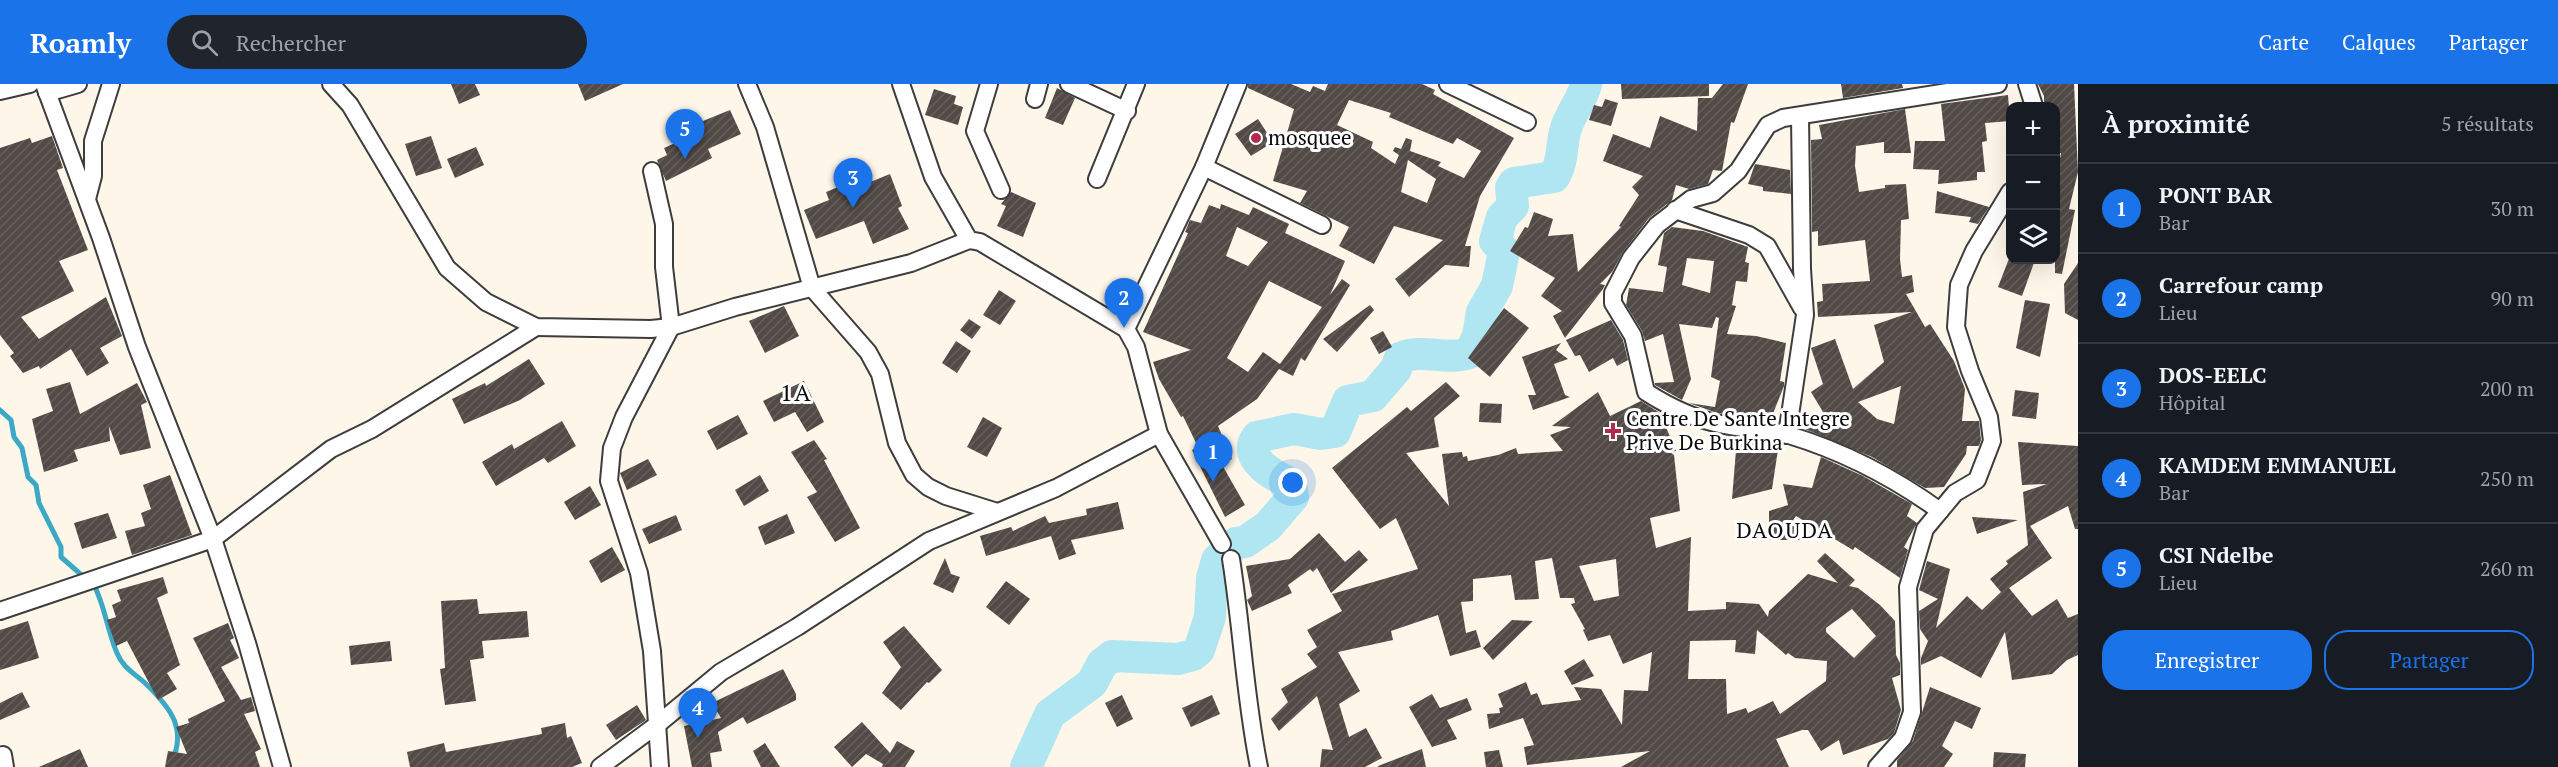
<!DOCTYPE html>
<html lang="fr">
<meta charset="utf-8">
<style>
:root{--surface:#171b24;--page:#20242c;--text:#f1f3f6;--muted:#9ea1a6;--line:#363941;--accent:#1a73e8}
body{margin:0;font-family:"PT Serif",serif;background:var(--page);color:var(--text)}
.controls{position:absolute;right:18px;top:18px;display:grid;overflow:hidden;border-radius:12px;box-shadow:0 6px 24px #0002}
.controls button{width:54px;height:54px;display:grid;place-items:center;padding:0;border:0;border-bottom:2px solid var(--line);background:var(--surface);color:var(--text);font:30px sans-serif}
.you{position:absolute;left:1293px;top:399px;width:21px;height:21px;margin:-15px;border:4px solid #fff;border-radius:50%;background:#1a73e8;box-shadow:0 0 0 9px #1a73e833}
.badge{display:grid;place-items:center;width:39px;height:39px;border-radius:50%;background:var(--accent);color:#fff;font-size:20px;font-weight:700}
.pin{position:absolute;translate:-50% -50px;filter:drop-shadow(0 2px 3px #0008)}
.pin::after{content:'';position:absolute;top:32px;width:21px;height:18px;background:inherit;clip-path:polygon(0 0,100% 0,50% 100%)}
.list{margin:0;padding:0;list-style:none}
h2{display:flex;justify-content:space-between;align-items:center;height:78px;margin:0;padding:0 24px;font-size:26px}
h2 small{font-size:20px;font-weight:400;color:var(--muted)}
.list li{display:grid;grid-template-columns:39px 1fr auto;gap:18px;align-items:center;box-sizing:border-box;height:90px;padding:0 24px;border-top:2px solid var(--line)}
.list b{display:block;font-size:22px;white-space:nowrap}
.list p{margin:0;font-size:20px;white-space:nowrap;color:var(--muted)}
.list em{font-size:20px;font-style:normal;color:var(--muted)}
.actions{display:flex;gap:12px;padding:18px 24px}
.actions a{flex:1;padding:14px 0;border:2px solid var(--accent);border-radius:24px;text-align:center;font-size:21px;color:var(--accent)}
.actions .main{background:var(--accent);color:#fff}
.icon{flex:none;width:33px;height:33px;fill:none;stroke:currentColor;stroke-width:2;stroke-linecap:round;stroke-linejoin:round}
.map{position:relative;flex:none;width:2078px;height:683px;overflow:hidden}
header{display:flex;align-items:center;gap:36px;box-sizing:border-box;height:84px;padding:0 30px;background:var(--accent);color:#fff}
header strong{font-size:28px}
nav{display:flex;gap:33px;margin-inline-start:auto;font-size:21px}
.search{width:420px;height:54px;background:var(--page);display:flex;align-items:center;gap:15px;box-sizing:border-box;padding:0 21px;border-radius:33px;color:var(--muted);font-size:22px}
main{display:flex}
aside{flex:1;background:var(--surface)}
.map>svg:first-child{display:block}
</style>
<header>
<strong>Roamly</strong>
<div class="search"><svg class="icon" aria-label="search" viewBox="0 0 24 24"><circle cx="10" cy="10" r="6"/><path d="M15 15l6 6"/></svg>Rechercher</div>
<nav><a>Carte</a><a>Calques</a><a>Partager</a></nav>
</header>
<main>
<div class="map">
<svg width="2078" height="683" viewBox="0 0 2078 683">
<defs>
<pattern id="building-hatch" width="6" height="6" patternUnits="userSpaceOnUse" patternTransform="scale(1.5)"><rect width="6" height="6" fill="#524a47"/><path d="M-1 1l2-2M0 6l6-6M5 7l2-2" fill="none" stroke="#66605d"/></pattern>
</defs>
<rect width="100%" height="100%" fill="#fef6e9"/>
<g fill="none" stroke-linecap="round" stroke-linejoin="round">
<!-- stream -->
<g stroke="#3ba8c6" stroke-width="5">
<path d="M0,326L11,336L14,353L22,364L28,393L36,401L39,419L61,463V473L85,494"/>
<path d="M93,499C105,521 107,546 117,569C123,584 134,589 145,599C172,625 189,647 169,683"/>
</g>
<!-- river -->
<path stroke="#b0e6f2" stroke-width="32" d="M1026,683L1050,630L1092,599L1102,580L1112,572L1178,575L1193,571L1199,566L1210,533L1212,494L1217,476L1236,459L1245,458L1268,442L1293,413L1291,400C1275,392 1241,375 1257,353L1294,345L1321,350L1335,348L1348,317L1373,312L1396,285L1400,274C1423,264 1447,277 1470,269L1478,252L1482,228L1497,202L1504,167L1495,157L1502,133L1513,122L1511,104L1514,99L1554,93C1563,79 1561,64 1565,48C1569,30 1582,18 1586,0"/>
</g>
<!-- building -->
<g fill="url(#building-hatch)" fill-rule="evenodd">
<path d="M451,0H475L480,11L459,20Z"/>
<path d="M578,0H623L585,17Z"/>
<path d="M1248,0H1291L1310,8L1313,2L1325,7L1328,0H1422L1435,6L1433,10L1514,54L1480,112L1465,162H1471L1469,183L1445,181L1409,213L1395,195L1443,156L1394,142L1374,180L1339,162L1349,143L1300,119L1307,107L1273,97L1294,25L1248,4ZM1349,16L1391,29L1389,33L1453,60L1457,54L1481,67L1464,94L1438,82L1441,78L1410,67L1412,56L1406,54L1401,65L1395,63L1393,67L1399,71L1395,80L1371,64L1373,58L1337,41ZM1408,76L1436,95L1427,119L1401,108Z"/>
<path d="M1621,0H1709V12L1622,15Z"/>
<path d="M1723,0H1748L1734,39L1731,38L1722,87L1713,86L1708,100L1689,105L1676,101L1672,116L1649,134L1623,168L1612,188L1600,200L1605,201L1603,205L1565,254L1553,232L1562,227L1541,212L1555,194L1510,167L1525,143L1528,144L1534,128L1553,135L1548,152L1573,150L1578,188L1621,143L1619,142L1639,111L1632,103L1643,92L1603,77L1613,50L1650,64L1660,32L1697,47L1698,14H1712Z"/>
<path d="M1841,0H1902L1903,4L1843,14Z"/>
<path d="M2038,0H2074L2078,88L2069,125L2075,126L2062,190L2055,189V102L2061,69H2055V22H2044V12Z"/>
<path d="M1057,4L1075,14L1063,41L1045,34Z"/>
<path d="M934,5L956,12L954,20L963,23L958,41L925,31Z"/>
<path d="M2008,11L2010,37L1985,39L1987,57L1982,58L1985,88H1977V96L1938,100L1939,86L1913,85L1915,57H1945L1941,20Z"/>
<path d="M1605,15L1618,19L1611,42L1589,36L1594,21L1602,23Z"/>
<path d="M1905,25L1911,69H1884V58L1856,62L1855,82L1859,108L1885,104V101L1906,100L1909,135L1901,136L1900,175L1902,193L1912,191L1914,208L1906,210L1925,243L1930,240L1954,277L1965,305L1962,337H1979L1981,356L1979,362H1967L1966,370L1944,403L1925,404L1872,373L1805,345L1823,328L1811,308L1823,300L1811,264L1835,255L1853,305L1884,278L1874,241L1912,228L1818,233L1817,218L1823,217L1822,200L1870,197L1865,156L1818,162V147L1812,148L1811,56L1822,55L1819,41ZM1901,302L1894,340L1877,335L1858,318Z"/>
<path d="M730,26L741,50L708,65L712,74L666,97L657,76L667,71L664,64L702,47L698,39Z"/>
<path d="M1258,35L1273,58L1251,72L1235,50Z"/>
<path d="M52,52L63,84L57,86L88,166L59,177L74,207L21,233L39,255L106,213L122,252L100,264L109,279L87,292L71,265L40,285L39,282L23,289L10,272L14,269L0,251V64L30,54L32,59Z"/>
<path d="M431,52L442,84L416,92L405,60Z"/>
<path d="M476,63L484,81L455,94L447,75Z"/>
<path d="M1755,80L1790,86L1791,110L1763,107V103L1748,100Z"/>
<path d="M890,90L902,122L898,124L909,145L873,160L864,137L816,155L804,126L829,116L826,108L860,94L863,101Z"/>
<path d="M1937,107L1989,123L1978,140L1969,138L1971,133L1935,129Z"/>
<path d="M1011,108L1036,119L1023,153L997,142L1006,122L1001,120Z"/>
<path d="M1221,120L1249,131L1253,123L1289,140L1285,149L1345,177L1330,211L1342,195L1350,201L1305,277L1301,274L1293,292L1279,285L1257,315L1218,342L1232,375L1221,379L1245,421L1225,433L1192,366L1198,363L1183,332L1181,333L1159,295L1153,278L1191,266L1143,248L1188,149L1185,148L1190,136L1201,139L1209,121L1220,125ZM1237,143L1268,158L1248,182L1226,172ZM1269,197L1322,223L1280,280L1263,268L1248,288L1227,274Z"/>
<path d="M1672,143L1703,147L1748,163L1745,178L1749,179L1747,198L1736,197L1732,221L1736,222L1727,250L1756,252L1786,259L1780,297L1784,298V302L1770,337L1717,329L1689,319L1715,323L1720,297L1711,293L1719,234L1716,233L1712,244L1679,240L1691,295L1682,316L1655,301V299L1674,298L1663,250L1645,257L1642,247L1626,221L1629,204L1663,208L1667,183L1658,181L1664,149ZM1687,174L1714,177L1710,209L1682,201Z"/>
<path d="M2010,172V176H2035L2022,212L1998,203Z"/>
<path d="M2078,179V236L2065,229L2064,200Z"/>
<path d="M999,206L1016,217L1000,241L983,231Z"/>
<path d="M2025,216L2050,220L2040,273L2016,264Z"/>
<path d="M1370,221L1374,226L1337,268L1323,255Z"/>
<path d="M784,222L799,252L765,269L749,237Z"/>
<path d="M1504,224L1529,244L1490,293L1468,274Z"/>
<path d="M969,235L981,243L972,255L960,246Z"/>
<path d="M1611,236L1623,256L1628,276L1617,282L1613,274L1589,288L1580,271L1575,272L1566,256Z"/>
<path d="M1383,247L1392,263L1379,270L1370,254Z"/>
<path d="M956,257L971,267L957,289L942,279Z"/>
<path d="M1561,259L1556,266L1568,275L1554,280L1565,311L1570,313L1533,326L1528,311H1536L1522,273Z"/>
<path d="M529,275L545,300L520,316L464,340L452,315L485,299L486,302Z"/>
<path d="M804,297L824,338L807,348L795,328L774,338L763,317Z"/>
<path d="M70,298L80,330L137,299L147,318L141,321L151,364L120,371L109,342L110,357L74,366L78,377L44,388L32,335L53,327L46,305Z"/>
<path d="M1446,298L1460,312L1434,334L1439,363L1406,369L1449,422L1442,370L1462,368L1463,373L1467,372L1468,377L1498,371L1516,364L1518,370L1563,367L1550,351L1571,343L1552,342L1598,308L1610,332L1641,317L1660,329L1676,367L1670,368L1674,371L1680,427L1650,434L1656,464L1691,453L1688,527L1726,525V518L1759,520L1768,533L1769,527L1808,490L1838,499L1817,477L1825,469L1855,496L1849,502L1858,504L1880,521L1895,537L1896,571L1900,579V591L1892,594L1901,626L1894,649L1888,655L1843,671L1839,656L1821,667L1808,646H1802L1776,655L1789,683H1621L1650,667L1527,681L1524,663L1534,661L1523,634L1489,645L1487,630L1500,629L1499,624L1503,623L1498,610L1526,598L1531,611L1537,609L1542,621L1581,616L1574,603L1601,605L1622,641L1624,606L1648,607L1652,568L1623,580L1610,551L1588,557L1583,546L1585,545L1571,520L1575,519L1574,514H1560L1552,474L1535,477L1539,515L1515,516L1511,491L1473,495V517L1461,518L1466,549L1476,546L1481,563L1450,572L1438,531L1391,547L1393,556L1338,568L1360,607L1339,620L1349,653L1366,644L1382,674L1365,683H1320L1322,665L1333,666L1317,612L1279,647L1271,635L1288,618L1281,605L1317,583L1307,570L1317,563L1307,546L1342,527L1332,510L1418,485L1396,434L1380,445L1332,384L1407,323L1411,327ZM1616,475L1619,512L1594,517L1579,482ZM1852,525L1876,552L1854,574L1826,548V544ZM1757,546L1786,571L1788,569L1795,574L1827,577L1826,597L1780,630L1773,617L1748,629L1746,624L1727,630L1726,595H1688L1690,557L1736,556L1735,568L1755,570Z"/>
<path d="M2015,306L2039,309L2036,335L2012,332Z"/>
<path d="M1480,319L1502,320L1501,339L1479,338Z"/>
<path d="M738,331L748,350L717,366L707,347Z"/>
<path d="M983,333L1002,344L987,373L967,363Z"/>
<path d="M562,337L576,362L548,379L544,374L496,402L482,378L512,360L514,365Z"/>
<path d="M1737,354L1779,359L1772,405L1732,415Z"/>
<path d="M814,356L827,375L824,376L860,444L835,458L807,413L817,408L791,368Z"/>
<path d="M2018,358L2078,362V445H2075L2068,422L2030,442L2052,474L2009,504L2032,532L2057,515L2068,534L2078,530V571L2067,576L2052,590L2012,596L2005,548L1981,594L1941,572L1921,581V574L1928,557L1920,545L1919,527L1938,515L1919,506L1927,477L1950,485L1936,544L1967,512L1982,526L2001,508L1990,495L2008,480L2006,477L2028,461L2023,408L2047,400L2022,401Z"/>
<path d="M1821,373L1863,392L1912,420L1907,432L1917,439L1904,463L1908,466L1900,494L1855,463L1853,466L1796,432L1791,439L1810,456H1769V427L1788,421L1783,400L1812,404Z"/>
<path d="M648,375L657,391L627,406L620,389Z"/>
<path d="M170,391L192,451L132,471L125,447L145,442L141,429L151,425L143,401Z"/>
<path d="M760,391L769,407L744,422L735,406Z"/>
<path d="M590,402L601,421L575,436L564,418Z"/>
<path d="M1118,418L1124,445L1071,456L1076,470L1059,476L1051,452L986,472L980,452L1011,443L1013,447L1045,432L1049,439L1087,431L1086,425Z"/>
<path d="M108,429L117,454L82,465L74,439Z"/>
<path d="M787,430L795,449L765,461L758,443Z"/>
<path d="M676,431L682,446L649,460L642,445Z"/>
<path d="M1972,433L2017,436H2018L1977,450Z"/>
<path d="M1319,449L1345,478L1359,466L1368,476L1331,509L1317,484L1313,488L1310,485L1288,501L1292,509L1252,527L1247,516L1252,512L1246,482L1290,475Z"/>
<path d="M612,463L625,486L601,499L589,477Z"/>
<path d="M945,474L951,490L960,493L953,509L933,500Z"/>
<path d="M163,493L168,509L157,514L180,581L167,589L177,605L158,616L127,557L116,562L107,536L116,533L112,521L121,517L117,506Z"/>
<path d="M1006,497L1030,515L1009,541L986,523Z"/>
<path d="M477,515L479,530L527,527L529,553L482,557L484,574L470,576L476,617L445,621L440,585L445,584L441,517Z"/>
<path d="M1512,536L1533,537L1493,576L1483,564Z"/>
<path d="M28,537L39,574L0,586V546Z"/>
<path d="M228,539L234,554L230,556L239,574L221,583L241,616L251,613L255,627L244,630L261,665L255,668L260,683H165L168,667L187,670L176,643L189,639L188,635L225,617L193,554Z"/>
<path d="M904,542L942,586L929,599L927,598L901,626L882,609L901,583L883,558Z"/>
<path d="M390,557L392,577L351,581L349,562Z"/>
<path d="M1584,575L1594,592L1572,601L1564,587Z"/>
<path d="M783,585L796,610V616L747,640L743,633L718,648L722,667L710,669L712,683H692L684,642L721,634L712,619Z"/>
<path d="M1930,603L1981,624L1972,645L1955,637L1942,662L1953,670L1944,683H1897V676L1913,657Z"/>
<path d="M22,608L30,623L0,636V619Z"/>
<path d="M1432,610L1440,624L1467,614L1472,626L1447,636L1457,655L1432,663L1409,623Z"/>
<path d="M1122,611L1133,635L1117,643L1105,619Z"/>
<path d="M1212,611L1220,630L1191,643L1182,624Z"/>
<path d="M637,621L646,636L616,656L606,641Z"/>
<path d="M862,638L890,669L897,657L915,667L905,683H882L883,680L866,670L852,683L834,663Z"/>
<path d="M565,639L567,654L571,652L582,679L572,683H410L407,668L444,659L446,668L542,650L541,644Z"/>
<path d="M765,659L780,683H761L753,667Z"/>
<path d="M80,665L88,683H39Z"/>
<path d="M1422,665L1426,683H1378V682Z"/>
<path d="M1499,666L1503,683H1486L1484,668Z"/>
<path d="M1994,668L2026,670L2025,683H1993Z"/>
</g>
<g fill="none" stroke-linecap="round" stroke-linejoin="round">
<defs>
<g id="street">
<path d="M44,0L101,154L137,263L213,455L247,559L282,683"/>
<path d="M331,0L350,21L447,184L486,218L536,243L651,245L671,243L735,223L911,179L969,156"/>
<path d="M747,0L765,43L812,204L868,268L880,290L897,359L914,391L928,403L946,412L997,428"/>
<path d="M901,0L933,93L969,156L980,158L1126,245L1136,263L1159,350L1222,460"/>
<path d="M989,0L975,47L1001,106"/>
<path d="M1069,0L1127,27"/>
<path d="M1448,0L1527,38"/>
<path d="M2027,0L2034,22"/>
<path d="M0,7L30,0"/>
<path d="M47,9L78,0"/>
<path d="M1035,15L1039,0"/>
<path d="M1204,83L1322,141"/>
<path d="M652,87L664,140V183L671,243L624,333L612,364L609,397L639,489L652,567L660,683"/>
<path d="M1097,95L1136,0"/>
<path d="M87,115L93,92V57L111,0"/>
<path d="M1675,126L1749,151L1767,162L1802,224"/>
<path d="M1126,245L1204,83L1238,0"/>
<path d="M1787,351L1805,231L1802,185L1800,32"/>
<path d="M1940,427C1893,393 1845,368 1789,351C1769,345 1746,346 1725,341C1696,336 1671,324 1646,308L1633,252L1613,219V209L1631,174L1657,141L1691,115L1713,109L1738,87L1768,41L1783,34L1998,0"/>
<path d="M1231,475C1242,544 1245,615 1259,683"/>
<path d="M0,527L213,455L331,365L372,345L536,243"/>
<path d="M3,671L5,683"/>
<path d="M600,683L658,640L721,588L797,543L929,457L1056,404L1159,350"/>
<path d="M1877,683L1903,654L1912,628L1908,503L1925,445L1955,409L1977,396L1992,357L1989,333L1970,287L1956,243L1959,201L1974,167L2010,108"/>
</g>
</defs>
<!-- street casing -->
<use href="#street" stroke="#3d3d3d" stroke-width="20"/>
<!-- street -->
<use href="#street" stroke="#fff" stroke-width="16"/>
</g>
<!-- markers -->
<g fill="#b22a4a" stroke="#fff" stroke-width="2">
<circle cx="1256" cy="54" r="6"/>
<path d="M1610 338h6v6h6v6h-6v6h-6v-6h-6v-6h6z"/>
</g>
<g text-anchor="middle" stroke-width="6" stroke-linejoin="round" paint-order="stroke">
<!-- poi labels -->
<g font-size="21" fill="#0a0a0a" stroke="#fff" text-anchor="start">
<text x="1268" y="61">mosquee</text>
<text x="1626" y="342">Centre De Sante Integre<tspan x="1626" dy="24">Prive De Burkina</tspan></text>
</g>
<!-- neighbourhood labels -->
<g font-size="22" letter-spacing="1.5" fill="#0a0a0a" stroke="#fff">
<text x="1785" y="454">DAOUDA</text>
</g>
<!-- quarter labels -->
<g font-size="24" letter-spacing="1.5" fill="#0a0a0a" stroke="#fff">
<text x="796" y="317">1A</text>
</g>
</g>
</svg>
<div class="controls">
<button>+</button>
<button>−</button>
<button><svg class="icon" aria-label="layers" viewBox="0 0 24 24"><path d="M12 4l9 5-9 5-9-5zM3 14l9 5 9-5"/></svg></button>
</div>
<div class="you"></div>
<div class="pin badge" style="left:1213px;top:398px">1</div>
<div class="pin badge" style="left:1124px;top:244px">2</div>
<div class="pin badge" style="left:853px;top:124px">3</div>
<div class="pin badge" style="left:698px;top:654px">4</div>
<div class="pin badge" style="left:685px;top:75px">5</div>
</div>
<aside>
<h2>À proximité<small>5 résultats</small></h2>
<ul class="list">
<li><span class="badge">1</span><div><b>PONT BAR</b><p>Bar</p></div><em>30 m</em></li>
<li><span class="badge">2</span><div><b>Carrefour camp</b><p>Lieu</p></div><em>90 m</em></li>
<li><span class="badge">3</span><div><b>DOS-EELC</b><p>Hôpital</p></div><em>200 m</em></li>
<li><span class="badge">4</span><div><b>KAMDEM EMMANUEL</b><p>Bar</p></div><em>250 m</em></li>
<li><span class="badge">5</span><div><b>CSI Ndelbe</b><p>Lieu</p></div><em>260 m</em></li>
</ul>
<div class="actions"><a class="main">Enregistrer</a><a>Partager</a></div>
</aside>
</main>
